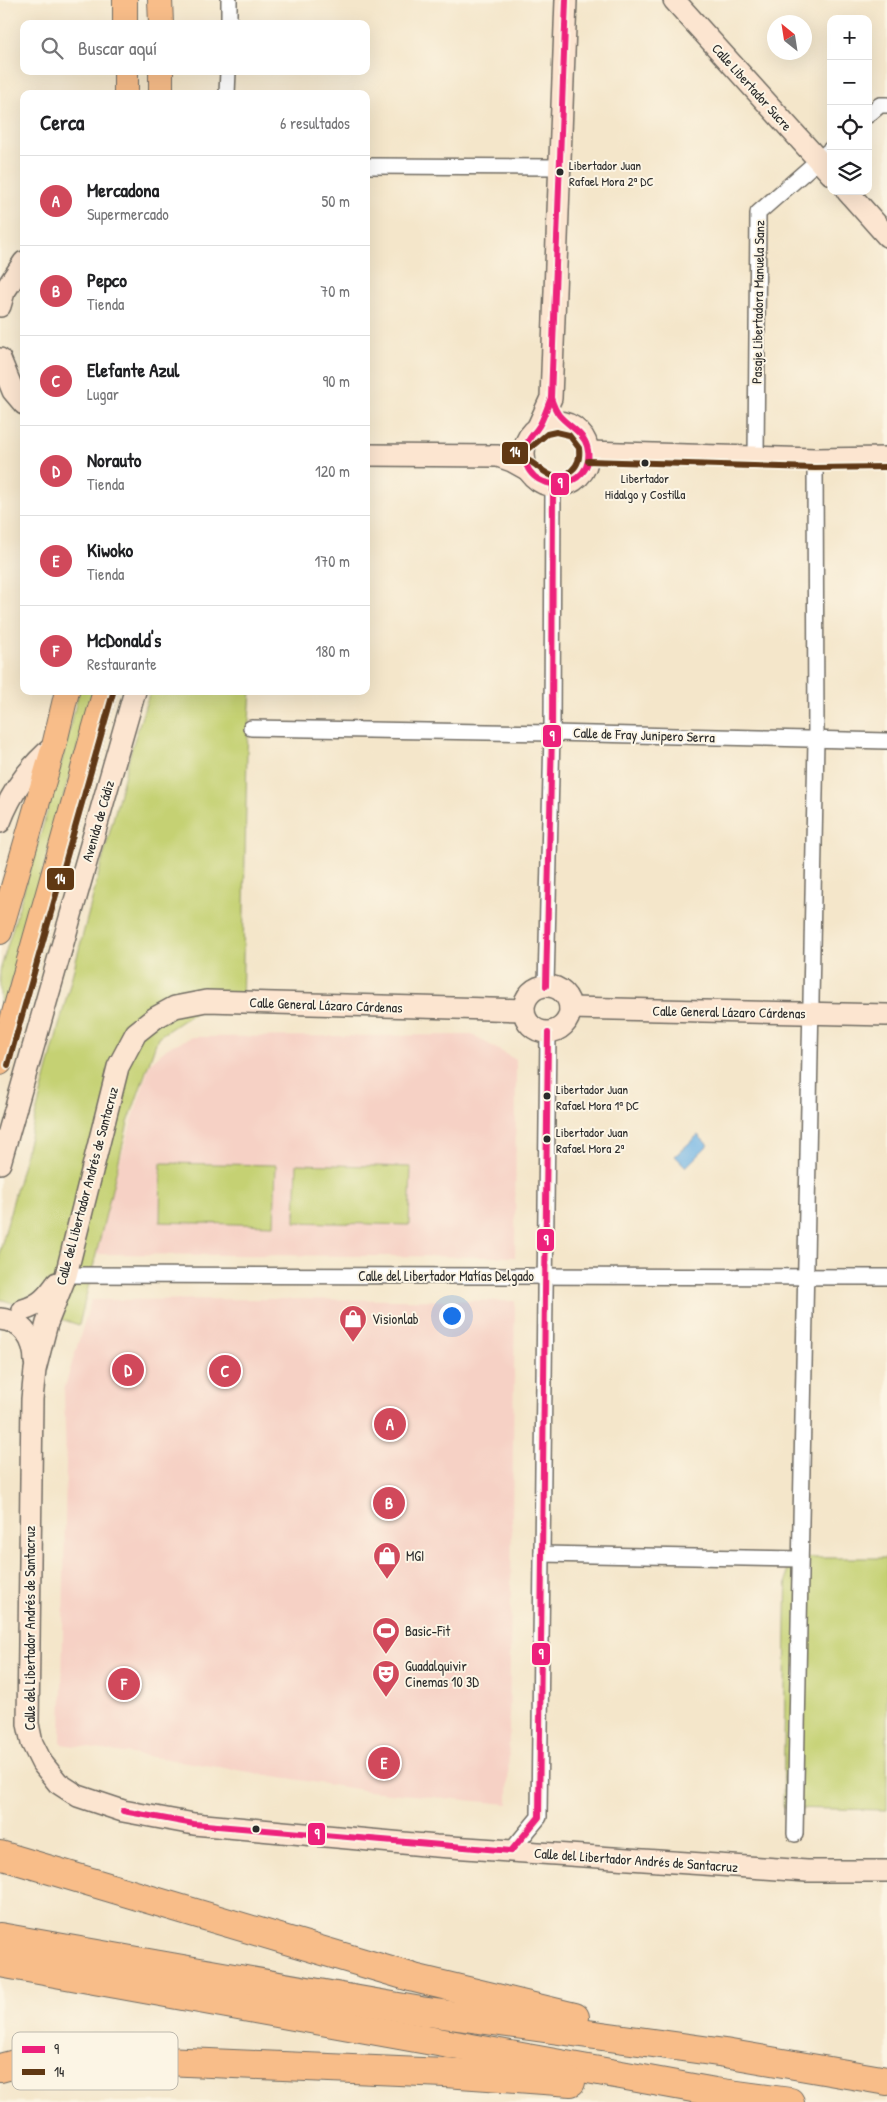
<!DOCTYPE html>
<html lang="es">
<meta charset="utf-8">
<style>
:root{--surface:#fff;--page:#f2f2f2;--text:#202124;--muted:#757577;--line:#e0e0e0;--accent:#d1495b}
body{margin:0;font-family:"Patrick Hand",sans-serif;background:var(--page);color:var(--text)}
.controls{position:absolute;right:15px;top:15px;display:grid;overflow:hidden;border-radius:10px;box-shadow:0 5px 20px #0002}
.controls button{width:45px;height:45px;display:grid;place-items:center;padding:0;border:0;border-bottom:1px solid var(--line);background:var(--surface);color:var(--text);font:25px sans-serif}
.compass{position:absolute;left:767px;top:15px;width:45px;height:45px;border-radius:50%;background:var(--surface);box-shadow:0 5px 20px #0002;rotate:330deg}
.you{position:absolute;left:451px;top:1315px;width:18px;height:18px;margin:-12px;border:4px solid #fff;border-radius:50%;background:#1a73e8;box-shadow:0 0 0 8px #1a73e833}
.badge{display:grid;place-items:center;width:32px;height:32px;border-radius:50%;background:var(--accent);color:#fff;font-size:16px;font-weight:700}
.pin{position:absolute;translate:-50% -50%;border:2px solid #fff;box-shadow:0 1px 5px #0006}
.list{margin:0;padding:0;list-style:none}
h2{display:flex;justify-content:space-between;align-items:center;height:65px;margin:0;padding:0 20px;font-size:21px}
h2 small{font-size:16px;font-weight:400;color:var(--muted)}
.list li{display:grid;grid-template-columns:32px 1fr auto;gap:15px;align-items:center;box-sizing:border-box;height:90px;padding:0 20px;border-top:1px solid var(--line)}
.list b{display:block;font-size:19px;white-space:nowrap}
.list p{margin:0;font-size:16px;white-space:nowrap;color:var(--muted)}
.list em{font-size:16px;font-style:normal;color:var(--muted)}
.icon{flex:none;width:28px;height:28px;fill:none;stroke:currentColor;stroke-width:2;stroke-linecap:round;stroke-linejoin:round}
.map{position:relative;flex:none;width:887px;height:2102px;overflow:hidden}
.search{position:absolute;background:var(--surface);box-shadow:0 5px 20px #0002;left:20px;top:20px;width:350px;height:55px;display:flex;align-items:center;gap:12px;box-sizing:border-box;padding:0 18px;border-radius:10px;color:var(--muted);font-size:19px}
.panel{position:absolute;background:var(--surface);box-shadow:0 5px 20px #0002;left:20px;top:90px;width:350px;height:605px;border-radius:10px}
.map>svg:first-child{display:block}
</style>
<div class="map">
<svg width="887" height="2102" viewBox="0 0 887 2102">
<rect width="100%" height="100%" fill="#fcf5e5"/>
<filter id="ink" filterUnits="userSpaceOnUse"><feTurbulence type="fractalNoise" baseFrequency=".02" numOctaves="2"/><feDisplacementMap in="SourceGraphic" scale="10" xChannelSelector="R" yChannelSelector="G"/><feConvolveMatrix kernelMatrix="1 2 1 2 8 2 1 2 1" color-interpolation-filters="sRGB"/></filter>
<filter id="wash" filterUnits="userSpaceOnUse"><feTurbulence type="fractalNoise" baseFrequency=".0096" numOctaves="4" result="noise"/><feDisplacementMap in="SourceGraphic" scale="20" xChannelSelector="R" yChannelSelector="G"/><feGaussianBlur stdDeviation="1.12" result="paint"/><feColorMatrix in="noise" values="0 0 0 0 0 0 0 0 0 0 0 0 0 0 0 0 0 1.4 0 .05"/><feComposite in="paint" operator="in"/></filter>
<g filter="url(#wash)">
<rect width="100%" height="100%" fill="#f4e6ca"/>
<!-- built -->
<g fill="#f6d1c5">
<path d="M473,1035L516,1060L515,1257L91,1254L150,1063L170,1046L193,1037Z"/>
<path d="M281,1299L515,1301L508,1804L369,1791L174,1760L61,1744L66,1464L64,1390L91,1300Z"/>
</g>
<!-- green -->
<g fill="#c5d173" stroke="#787e4f">
<path d="M79,691H93L0,1023V971L61,765Z"/>
<path d="M150,691H251L247,751L242,1011H197L158,1037L128,1123L79,1325L0,1299V1251L132,747Z"/>
<path d="M161,1163L276,1165L274,1225L160,1222Z"/>
<path d="M297,1164L411,1167L409,1225L295,1222Z"/>
<path d="M787,1558H887V1810L783,1808Z"/>
</g>
<!-- water -->
<path fill="#70b4e5" stroke="#4e7088" d="M698,1135L708,1145L686,1167L675,1156Z"/>
</g>
<g filter="url(#ink)">
<g fill="none" stroke-linecap="round" stroke-linejoin="round">
<defs>
<g id="street">
<path d="M229,24V0"/>
<path d="M227,94L228,71"/>
<path d="M868,115L880,105H887"/>
<path d="M366,166L559,167"/>
<path d="M756,457L758,213L831,149"/>
<path d="M251,728L552,733L887,741"/>
<path d="M546,986L552,733L553,486"/>
<path d="M66,1275L887,1277"/>
<path d="M542,1554L800,1559"/>
<path d="M795,1834L816,740L815,459"/>
<path d="M511,1851L539,1817L548,1033"/>
</g>
<g id="secondary">
<path d="M674,0L831,174"/>
<path d="M847,191L887,236"/>
<path d="M0,306L4,292L24,262"/>
<path d="M0,359L13,391L24,404"/>
<circle cx="556" cy="454" r="32"/>
<path d="M537,429L551,398L566,0"/>
<path d="M588,452L815,459L887,458"/>
<path d="M366,455L498,456L512,461L530,471"/>
<path d="M0,822C11,793 30,766 54,746"/>
<circle cx="547" cy="1009" r="23"/>
<path d="M570,1008L887,1015"/>
<path d="M524,1010L206,1001L175,1007L155,1018L136,1033L118,1067L66,1275L47,1323L35,1370L32,1399L28,1724L32,1743L42,1763L58,1783L78,1796L123,1811L194,1824L436,1846L807,1871H887"/>
<path d="M0,1163L135,691"/>
<path d="M23,1310C40,1305 47,1297 57,1283"/>
<path d="M0,1319C23,1321 35,1340 35,1362"/>
</g>
<g id="primary">
<path d="M125,0V24"/>
<path d="M160,0L161,24"/>
<path d="M126,71V94"/>
<path d="M161,71V94"/>
<path d="M0,932L54,746L67,691"/>
<path d="M0,1063L105,691"/>
</g>
<g id="highway">
<path d="M0,1855L414,1978L575,2017"/>
<path d="M0,1937L421,2011L725,2053L887,2081"/>
<path d="M0,1963L715,2092L790,2102"/>
<path d="M0,2068C24,2061 46,2057 72,2057L445,2073L571,2082"/>
</g>
</defs>
<!-- street casing -->
<use href="#street" stroke="#716c63" stroke-width="18"/>
<!-- secondary casing -->
<use href="#secondary" stroke="#716c63" stroke-width="24"/>
<!-- primary casing -->
<use href="#primary" stroke="#716c63" stroke-width="26"/>
<!-- highway casing -->
<use href="#highway" stroke="#716c63" stroke-width="30"/>
<!-- street -->
<use href="#street" stroke="#fff" stroke-width="15"/>
<!-- secondary -->
<use href="#secondary" stroke="#fce5d0" stroke-width="21"/>
<!-- primary -->
<use href="#primary" stroke="#f8bd89" stroke-width="24"/>
<!-- highway -->
<use href="#highway" stroke="#f8bd89" stroke-width="28"/>
<defs>
<g id="bus-1">
<path d="M551,398C553,404 555,410 559,415C568,426 583,432 587,446C600,492 520,500 525,449C526,440 534,434 539,426C544,418 547,407 551,398Z"/>
<path d="M551,398L566,0"/>
<path d="M546,986L552,733L553,486"/>
<path d="M123,1811L194,1824L511,1851"/>
<path d="M511,1851L539,1817L548,1033"/>
</g>
<g id="bus-2">
<path d="M556,432L569,435L579,448C580,456 579,464 572,470C556,486 545,471 531,462C526,458 520,455 514,453L530,448L547,434Z"/>
<path d="M588,461L815,468L887,467"/>
<path d="M8,1065L113,693"/>
</g>
</defs>
<!-- bus-1 casing -->
<use href="#bus-1" stroke="#fcf5e5" stroke-width="10"/>
<!-- bus-2 casing -->
<use href="#bus-2" stroke="#fcf5e5" stroke-width="10"/>
<!-- bus-1 -->
<use href="#bus-1" stroke="#ed207b" stroke-width="6"/>
<!-- bus-2 -->
<use href="#bus-2" stroke="#603813" stroke-width="6"/>
</g>
</g>
<!-- icons -->
<defs>
<symbol id="shop-pin" viewBox="-11 -11 22 30"><path d="M0 17L-7.5 6A9.5 9.5 0 1 1 7.5 6Z" fill="#d1495b" stroke="#fcf5e5"/><path d="M-5-2.5h2.3a2.7 3.5 0 0 1 5.4 0H5L5.5 6h-11ZM-1.5-2.5h3a1.5 2.3 0 0 0-3 0Z" fill="#fff"/></symbol>
<symbol id="stadium-pin" viewBox="-11 -11 22 30"><path d="M0 17L-7.5 6A9.5 9.5 0 1 1 7.5 6Z" fill="#d1495b" stroke="#fcf5e5"/><path d="M0-5a6.5 5 0 1 0 0 10a6.5 5 0 1 0 0-10ZM-3.5-1.8h7v3.6h-7Z" fill="#fff"/></symbol>
<symbol id="theatre-pin" viewBox="-11 -11 22 30"><path d="M0 17L-7.5 6A9.5 9.5 0 1 1 7.5 6Z" fill="#d1495b" stroke="#fcf5e5"/><path d="M-5-5.5Q0-4 5-5.5V0Q5 5 0 6Q-5 5-5 0ZM-3.3-2.5H-1v1.5H-3.3ZM1-2.5H3.3v1.5H1ZM-2.8 1Q0 5.5 2.8 1Z" fill="#fff"/></symbol>
</defs>
<g fill-rule="evenodd">
<use href="#shop-pin" x="337" y="1303" width="32" height="43"/>
<use href="#shop-pin" x="371" y="1540" width="32" height="43"/>
<use href="#stadium-pin" x="370" y="1615" width="32" height="43"/>
<use href="#theatre-pin" x="370" y="1658" width="32" height="43"/>
</g>
<!-- markers -->
<g fill="#2b2b2b" stroke="#fcf5e5" stroke-width="2">
<circle cx="560" cy="172" r="4.5"/>
<circle cx="645" cy="463" r="4.5"/>
<circle cx="547" cy="1096" r="4.5"/>
<circle cx="547" cy="1139" r="4.5"/>
<circle cx="256" cy="1829" r="4.5"/>
</g>
<g text-anchor="middle" stroke-width="4" stroke-linejoin="round" paint-order="stroke">
<!-- bus labels -->
<g font-size="13" fill="#2b2b2b" stroke="#fcf5e5" text-anchor="start">
<text x="569" y="170">Libertador Juan<tspan x="569" dy="16">Rafael Mora 2ª DC</tspan></text>
<text x="645" y="483" text-anchor="middle">Libertador<tspan x="645" dy="16">Hidalgo y Costilla</tspan></text>
<text x="556" y="1094">Libertador Juan<tspan x="556" dy="16">Rafael Mora 1ª DC</tspan></text>
<text x="556" y="1137">Libertador Juan<tspan x="556" dy="16">Rafael Mora 2ª</tspan></text>
</g>
<!-- street labels -->
<g font-size="14" fill="#2b2b2b" stroke="#fcf5e5">
<text transform="translate(752 87) rotate(48)" y="5">Calle Libertador Sucre</text>
<text transform="translate(758 302) rotate(-89)" y="5">Pasaje Libertadora Manuela Sanz</text>
<text transform="translate(644 735) rotate(2)" y="5">Calle de Fray Junipero Serra</text>
<text transform="translate(98 821) rotate(-74)" y="5">Avenida de Cádiz</text>
<text transform="translate(326 1005) rotate(2)" y="5">Calle General Lázaro Cárdenas</text>
<text transform="translate(729 1012) rotate(1)" y="5">Calle General Lázaro Cárdenas</text>
<text transform="translate(87 1186) rotate(-75)" y="5">Calle del Libertador Andrés de Santacruz</text>
<text x="446" y="1281">Calle del Libertador Matías Delgado</text>
<text transform="translate(30 1628) rotate(-90)" y="5">Calle del Libertador Andrés de Santacruz</text>
<text transform="translate(636 1860) rotate(4)" y="5">Calle del Libertador Andrés de Santacruz</text>
</g>
<!-- poi labels -->
<g font-size="14" fill="#2b2b2b" stroke="#fcf5e5" text-anchor="start">
<text x="372" y="1324">Visionlab</text>
<text x="406" y="1561">MGI</text>
<text x="405" y="1636">Basic-Fit</text>
<text x="405" y="1671">Guadalquivir<tspan x="405" dy="16">Cinemas 10 3D</tspan></text>
</g>
</g>
<!-- legend -->
<rect x="12" y="2032" width="166" height="58" rx="8" fill="#fcf5e5" stroke="#bdb8ad" stroke-width="1"/>
<rect x="22" y="2046" width="23" height="7" fill="#ed207b"/>
<rect x="22" y="2069" width="23" height="6" fill="#603813"/>
<g font-size="14" fill="#2b2b2b">
<text x="54" y="2054">9</text>
<text x="54" y="2077">14</text>
</g>
<g stroke="#fcf5e5" stroke-width="2">
<rect x="501" y="441" width="28" height="24" rx="5" fill="#603813"/>
<rect x="550" y="472" width="20" height="24" rx="5" fill="#ed207b"/>
<rect x="542" y="724" width="20" height="24" rx="5" fill="#ed207b"/>
<rect x="46" y="867" width="29" height="24" rx="5" fill="#603813"/>
<rect x="536" y="1228" width="19" height="24" rx="5" fill="#ed207b"/>
<rect x="531" y="1642" width="20" height="24" rx="5" fill="#ed207b"/>
<rect x="307" y="1822" width="19" height="24" rx="5" fill="#ed207b"/>
</g>
<g font-size="14" text-anchor="middle" font-weight="bold" fill="#fff">
<text x="515" y="457">14</text>
<text x="560" y="488">9</text>
<text x="552" y="741">9</text>
<text x="60" y="884">14</text>
<text x="546" y="1245">9</text>
<text x="541" y="1659">9</text>
<text x="317" y="1839">9</text>
</g>
</svg>
<div class="controls">
<button>+</button>
<button>−</button>
<button><svg class="icon" aria-label="locate" viewBox="0 0 24 24"><circle cx="12" cy="12" r="6"/><path d="M12 2v4M12 18v4M2 12h4M18 12h4"/></svg></button>
<button><svg class="icon" aria-label="layers" viewBox="0 0 24 24"><path d="M12 4l9 5-9 5-9-5zM3 14l9 5 9-5"/></svg></button>
</div>
<svg class="compass" viewBox="-18 -18 36 36"><path d="M0-13l5 13h-10z" fill="#e53935"/><path d="M0 13l5-13h-10z" fill="#757577"/></svg>
<div class="you"></div>
<div class="pin badge" style="left:390px;top:1424px">A</div>
<div class="pin badge" style="left:389px;top:1503px">B</div>
<div class="pin badge" style="left:225px;top:1371px">C</div>
<div class="pin badge" style="left:128px;top:1370px">D</div>
<div class="pin badge" style="left:384px;top:1763px">E</div>
<div class="pin badge" style="left:124px;top:1684px">F</div>
<div class="search"><svg class="icon" aria-label="search" viewBox="0 0 24 24"><circle cx="10" cy="10" r="6"/><path d="M15 15l6 6"/></svg>Buscar aquí</div>
<section class="panel">
<h2>Cerca<small>6 resultados</small></h2>
<ul class="list">
<li><span class="badge">A</span><div><b>Mercadona</b><p>Supermercado</p></div><em>50 m</em></li>
<li><span class="badge">B</span><div><b>Pepco</b><p>Tienda</p></div><em>70 m</em></li>
<li><span class="badge">C</span><div><b>Elefante Azul</b><p>Lugar</p></div><em>90 m</em></li>
<li><span class="badge">D</span><div><b>Norauto</b><p>Tienda</p></div><em>120 m</em></li>
<li><span class="badge">E</span><div><b>Kiwoko</b><p>Tienda</p></div><em>170 m</em></li>
<li><span class="badge">F</span><div><b>McDonald's</b><p>Restaurante</p></div><em>180 m</em></li>
</ul>
</section>
</div>
